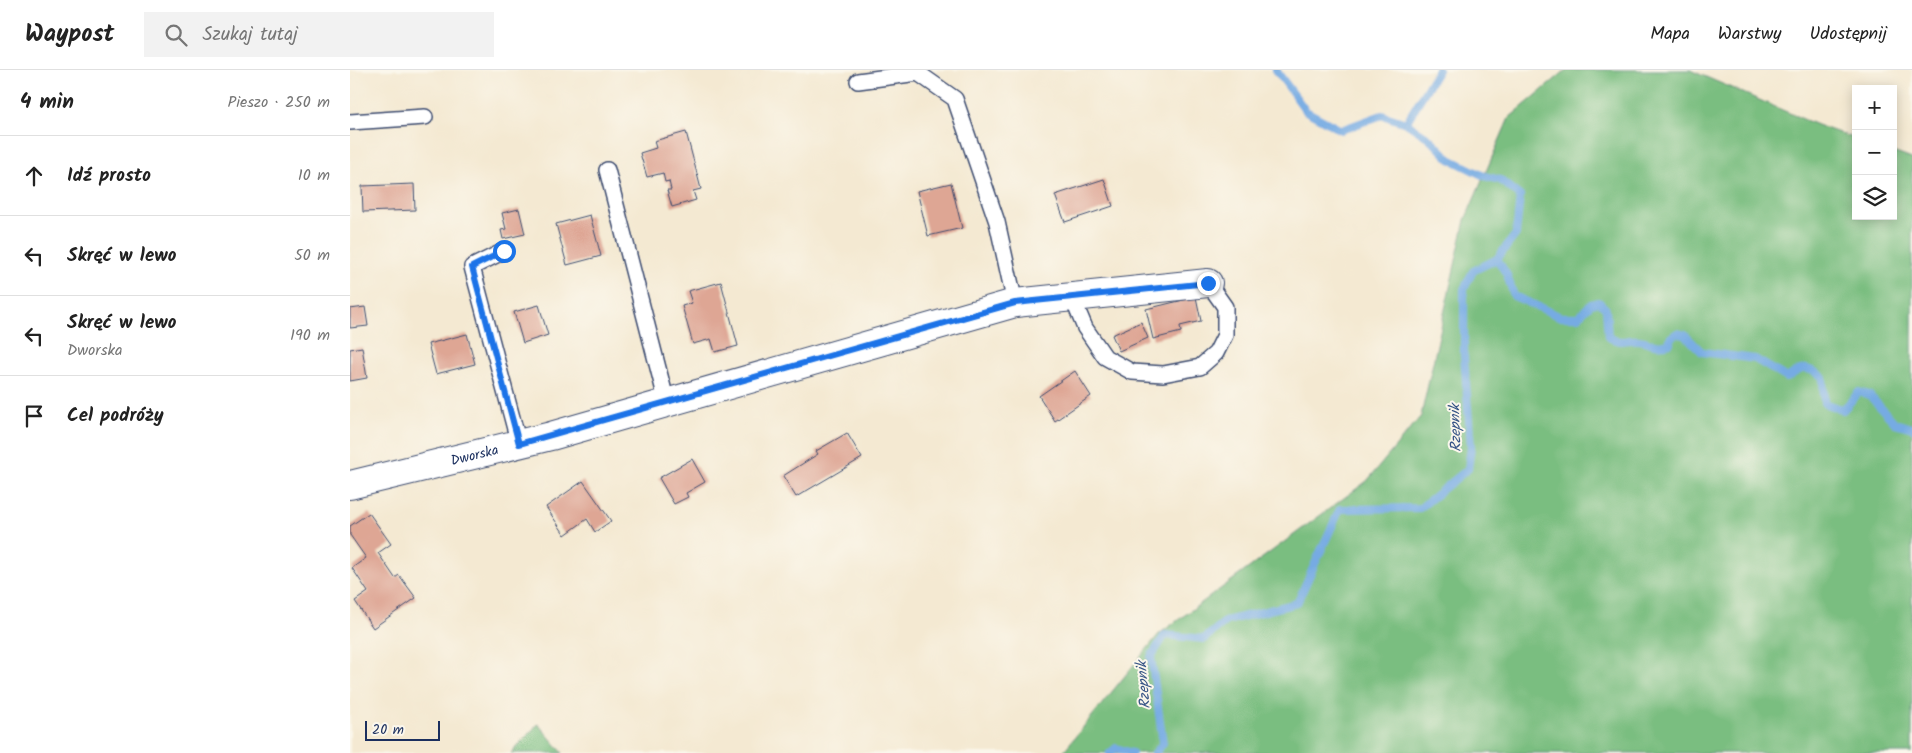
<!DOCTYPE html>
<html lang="pl">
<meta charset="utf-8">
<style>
:root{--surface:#fff;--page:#f2f2f2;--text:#222;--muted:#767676;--line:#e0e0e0}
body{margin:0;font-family:Kalam,sans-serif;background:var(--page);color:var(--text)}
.controls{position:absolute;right:15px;top:15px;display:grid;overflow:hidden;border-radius:0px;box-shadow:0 2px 12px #0003}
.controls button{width:45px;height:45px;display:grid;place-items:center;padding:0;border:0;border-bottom:1px solid var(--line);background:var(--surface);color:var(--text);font:25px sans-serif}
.scale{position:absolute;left:15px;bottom:12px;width:75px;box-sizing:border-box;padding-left:5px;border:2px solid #1b2f5e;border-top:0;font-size:14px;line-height:18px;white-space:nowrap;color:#1b2f5e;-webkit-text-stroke:4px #fbf7ec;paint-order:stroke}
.stop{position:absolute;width:15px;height:15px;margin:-11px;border:4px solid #1a73e8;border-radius:50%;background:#fff}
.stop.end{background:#1a73e8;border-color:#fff;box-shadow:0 1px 5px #0008}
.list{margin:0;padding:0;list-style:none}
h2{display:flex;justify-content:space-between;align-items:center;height:65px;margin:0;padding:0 20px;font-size:21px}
h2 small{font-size:16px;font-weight:400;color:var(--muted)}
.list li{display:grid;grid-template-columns:32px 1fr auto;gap:15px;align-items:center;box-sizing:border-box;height:80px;padding:0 20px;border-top:1px solid var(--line)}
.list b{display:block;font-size:19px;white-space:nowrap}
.list p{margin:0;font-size:16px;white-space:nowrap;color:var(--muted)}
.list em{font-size:16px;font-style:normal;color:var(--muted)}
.icon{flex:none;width:28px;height:28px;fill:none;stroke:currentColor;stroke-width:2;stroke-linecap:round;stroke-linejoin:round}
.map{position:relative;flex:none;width:1562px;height:683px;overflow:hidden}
header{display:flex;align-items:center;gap:30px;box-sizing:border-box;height:70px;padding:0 25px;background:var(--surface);border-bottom:1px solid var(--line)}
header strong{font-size:24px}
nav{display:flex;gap:28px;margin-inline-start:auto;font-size:18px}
.search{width:350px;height:45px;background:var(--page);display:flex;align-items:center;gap:12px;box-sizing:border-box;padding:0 18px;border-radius:0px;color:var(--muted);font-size:19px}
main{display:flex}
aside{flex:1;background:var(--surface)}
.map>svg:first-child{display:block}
</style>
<header>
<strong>Waypost</strong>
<div class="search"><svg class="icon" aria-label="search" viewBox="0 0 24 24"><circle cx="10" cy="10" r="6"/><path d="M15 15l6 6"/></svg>Szukaj tutaj</div>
<nav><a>Mapa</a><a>Warstwy</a><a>Udostępnij</a></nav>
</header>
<main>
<aside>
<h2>4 min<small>Pieszo · 250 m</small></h2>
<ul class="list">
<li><svg class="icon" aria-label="ahead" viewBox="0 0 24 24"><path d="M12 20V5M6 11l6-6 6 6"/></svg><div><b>Idź prosto</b></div><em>10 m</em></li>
<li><svg class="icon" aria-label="left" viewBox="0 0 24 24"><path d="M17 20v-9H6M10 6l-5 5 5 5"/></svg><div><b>Skręć w lewo</b></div><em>50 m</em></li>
<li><svg class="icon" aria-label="left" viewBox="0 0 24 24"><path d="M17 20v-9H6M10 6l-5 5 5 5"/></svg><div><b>Skręć w lewo</b><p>Dworska</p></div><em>190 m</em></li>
<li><svg class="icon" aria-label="arrive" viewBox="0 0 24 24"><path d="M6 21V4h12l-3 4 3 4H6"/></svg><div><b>Cel podróży</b></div></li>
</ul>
</aside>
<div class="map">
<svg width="1562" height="683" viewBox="0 0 1562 683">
<rect width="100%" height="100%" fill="#fbf7ec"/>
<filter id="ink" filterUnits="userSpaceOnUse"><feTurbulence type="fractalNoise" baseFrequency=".02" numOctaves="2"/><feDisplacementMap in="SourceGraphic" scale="10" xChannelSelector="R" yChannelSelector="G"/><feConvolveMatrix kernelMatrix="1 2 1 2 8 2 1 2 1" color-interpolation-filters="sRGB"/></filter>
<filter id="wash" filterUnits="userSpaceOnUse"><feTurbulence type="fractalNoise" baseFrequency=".0096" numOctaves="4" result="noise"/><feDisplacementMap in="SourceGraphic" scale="20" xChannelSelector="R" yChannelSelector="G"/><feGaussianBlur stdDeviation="1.12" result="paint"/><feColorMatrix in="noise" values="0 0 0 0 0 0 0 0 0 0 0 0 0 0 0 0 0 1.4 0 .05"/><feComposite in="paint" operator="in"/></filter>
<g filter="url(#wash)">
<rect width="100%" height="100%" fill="#f4e9d2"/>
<!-- forest -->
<g fill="#7abe80" stroke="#4a766f">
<path d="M1216,0H1340L1467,55L1506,69V146H1543V82L1562,89V683H712L809,564L1017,411L1071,346L1115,150L1159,48Z"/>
<path d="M188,654L213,683H161Z"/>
</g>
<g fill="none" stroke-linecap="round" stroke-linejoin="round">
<!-- stream -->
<g stroke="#76abe3" stroke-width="8">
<path d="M1056,53L1088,0"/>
<path d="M1147,189L1157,205L1164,226L1211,247H1228L1241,234L1249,232L1256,239L1258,267C1273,275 1275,268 1289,270C1303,272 1304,277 1320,273V268L1327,263L1335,265L1352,282L1405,289L1437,308C1453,296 1456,296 1473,307L1474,333L1493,340L1509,322L1519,325L1545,353L1562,358"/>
<path d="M760,683L766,678L782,683"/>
<path d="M805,683L813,673L801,587L815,565L854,569L876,551L947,533L990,439L1070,438L1118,399L1121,377L1114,286V219L1123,201L1147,189L1166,164L1170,126L1150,110L1134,106L1100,89L1079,68L1056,53L1032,45L991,60L956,41L926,0"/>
</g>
</g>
<g id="blocks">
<!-- building -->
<g fill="#dea694">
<path d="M336,62L351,119L343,121L346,130L322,137L317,120H321L319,111L315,112L313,103L297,107L290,83L306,78L304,71Z"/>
<path d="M754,109L763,136L715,152L705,125Z"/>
<path d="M601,113L612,158L578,166L567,121Z"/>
<path d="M64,114L65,140L13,142L12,116Z"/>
<path d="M169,139L175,164L153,169L151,160L156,159L152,143Z"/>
<path d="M240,145L251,186L217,195L206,154Z"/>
<path d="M371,212L388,276L365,282L361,269L343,274L332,236L342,233L338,221Z"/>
<path d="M846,227L851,251L830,256L831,262L803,269L796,239Z"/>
<path d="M189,235L198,265L173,273L164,242Z"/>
<path d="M15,237L18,256L0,258V239Z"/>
<path d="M791,252L798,268L769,281L762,265Z"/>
<path d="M117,264L125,294L86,304L78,274Z"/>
<path d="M12,277L17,308L0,311V279Z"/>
<path d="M725,301L741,326L705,351L689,326Z"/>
<path d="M497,363L512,388L446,427L433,406L468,384L466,381Z"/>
<path d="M342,389L355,412L336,423L338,427L324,434L309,408Z"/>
<path d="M233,411L261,451L245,462L237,449L215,465L196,437Z"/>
<path d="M19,443L41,474L28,483L45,508L49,505L66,528L23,558L5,531L18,522L2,498L16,488L0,465V456Z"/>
</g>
</g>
</g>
<g filter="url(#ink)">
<use href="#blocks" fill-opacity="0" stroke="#3c4b6f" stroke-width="1"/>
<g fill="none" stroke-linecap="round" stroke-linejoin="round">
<defs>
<g id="service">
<path d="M508,11L568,3L605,29L647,152L665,233"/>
<path d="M0,52L75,47"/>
<path d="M257,100L317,333"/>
<path d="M154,181L122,197L169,374"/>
<path d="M722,227L735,258L755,287L782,302L813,304L850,297L866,283L875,265V237L858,213"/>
</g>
<g id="minor">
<path id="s1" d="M0,415L201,366L665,233L858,213"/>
</g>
</defs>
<!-- service casing -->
<use href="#service" stroke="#3c4b6f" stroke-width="18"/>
<!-- minor casing -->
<use href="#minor" stroke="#3c4b6f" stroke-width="30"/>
<!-- service -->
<use href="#service" stroke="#fff" stroke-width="15"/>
<!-- minor -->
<use href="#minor" stroke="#fff" stroke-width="28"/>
</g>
</g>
<g fill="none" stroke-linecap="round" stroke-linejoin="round" filter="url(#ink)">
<!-- route -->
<path stroke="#1a73e8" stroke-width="6" d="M154,181L122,197L169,374L665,233L858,213"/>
</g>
<g text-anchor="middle" stroke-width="4" stroke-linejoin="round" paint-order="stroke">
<!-- street labels -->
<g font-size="14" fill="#1b2f5e" stroke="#fbf7ec">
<text dy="5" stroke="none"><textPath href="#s1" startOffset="128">Dworska</textPath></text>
</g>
<!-- water labels -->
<g font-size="15" font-style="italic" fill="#365486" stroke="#fbf7ec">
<text transform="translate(1105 358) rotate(-92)" y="5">Rzepnik</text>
<text transform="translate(793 615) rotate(-95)" y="5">Rzepnik</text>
</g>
</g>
</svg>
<div class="controls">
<button>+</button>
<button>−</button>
<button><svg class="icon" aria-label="layers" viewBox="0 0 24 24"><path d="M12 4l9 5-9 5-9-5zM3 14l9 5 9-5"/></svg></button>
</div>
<div class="scale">20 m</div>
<div class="stop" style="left:154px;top:181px"></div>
<div class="stop end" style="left:858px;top:213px"></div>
</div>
</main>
